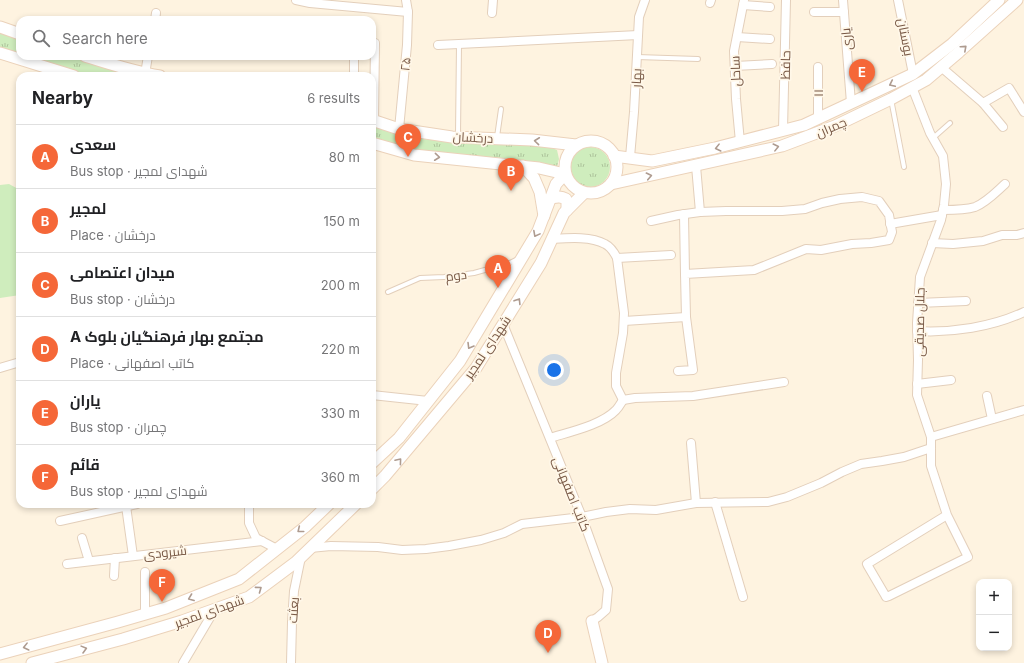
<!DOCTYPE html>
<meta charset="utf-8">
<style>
:root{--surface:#fff;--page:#f2f2f2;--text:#202124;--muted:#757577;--line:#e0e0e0;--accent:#f56738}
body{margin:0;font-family:Inter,Cairo,sans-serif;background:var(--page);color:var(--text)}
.controls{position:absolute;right:12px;bottom:12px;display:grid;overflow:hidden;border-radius:8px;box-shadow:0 2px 6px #0003}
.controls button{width:36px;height:36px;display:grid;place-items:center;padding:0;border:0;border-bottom:1px solid var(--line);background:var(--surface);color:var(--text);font:20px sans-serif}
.you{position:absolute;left:554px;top:370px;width:14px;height:14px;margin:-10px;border:3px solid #fff;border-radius:50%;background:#1a73e8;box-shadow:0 0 0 6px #1a73e833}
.badge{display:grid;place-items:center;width:26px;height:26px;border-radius:50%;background:var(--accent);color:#fff;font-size:13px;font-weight:700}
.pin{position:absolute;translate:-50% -33px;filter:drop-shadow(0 1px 2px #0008)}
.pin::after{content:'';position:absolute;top:21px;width:14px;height:12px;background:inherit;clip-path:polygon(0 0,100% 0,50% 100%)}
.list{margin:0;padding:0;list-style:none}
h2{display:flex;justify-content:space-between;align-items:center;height:52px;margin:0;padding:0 16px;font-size:17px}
h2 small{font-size:13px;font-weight:400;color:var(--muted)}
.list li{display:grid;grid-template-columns:26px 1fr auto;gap:12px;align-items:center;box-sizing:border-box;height:64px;padding:0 16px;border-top:1px solid var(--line)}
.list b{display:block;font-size:15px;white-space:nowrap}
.list p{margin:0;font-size:13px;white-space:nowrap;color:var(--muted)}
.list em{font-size:13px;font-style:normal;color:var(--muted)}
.icon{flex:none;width:22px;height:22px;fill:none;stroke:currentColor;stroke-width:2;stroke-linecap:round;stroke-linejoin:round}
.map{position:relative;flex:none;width:1024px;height:663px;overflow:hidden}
.search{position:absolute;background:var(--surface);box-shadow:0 2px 6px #0003;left:16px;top:16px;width:360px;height:44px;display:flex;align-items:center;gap:10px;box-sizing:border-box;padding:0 14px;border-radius:12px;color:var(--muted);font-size:15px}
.panel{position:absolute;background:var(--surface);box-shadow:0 2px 6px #0003;left:16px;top:72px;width:360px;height:436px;border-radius:12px}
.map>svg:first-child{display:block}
</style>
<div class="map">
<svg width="1024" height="663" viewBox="0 0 1024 663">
<defs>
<pattern id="grass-tufts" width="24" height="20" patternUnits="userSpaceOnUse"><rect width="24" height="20" fill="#cfedbd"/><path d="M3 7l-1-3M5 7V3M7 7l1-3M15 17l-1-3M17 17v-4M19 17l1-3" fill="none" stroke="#adc39b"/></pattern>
</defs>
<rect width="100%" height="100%" fill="#fef3e0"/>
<!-- grass -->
<g fill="url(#grass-tufts)">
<path d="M0,31L20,38V54L0,48Z"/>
<path d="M26,56H71L131,76H88Z"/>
<path d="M372,123L440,140L461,143H503L547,146L557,150L559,159L557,167L521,160L425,151L397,145L372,137Z"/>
<circle cx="590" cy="167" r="20"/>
</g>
<!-- park -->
<path fill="#cfedbd" d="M9,184L20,190V295L0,298V185Z"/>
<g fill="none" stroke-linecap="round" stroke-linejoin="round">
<defs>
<g id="lane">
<path d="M637,57L698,59"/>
<path d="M891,99L904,167"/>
<path d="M458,135L459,44"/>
<path d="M497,137L501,109"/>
<path d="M933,138L950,123"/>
<path d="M388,292L420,278L444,277L474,273L510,263L518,259"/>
</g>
<g id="street">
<path d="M296,0L310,3L408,12"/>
<path d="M843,0L851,103"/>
<path d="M898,0L913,74"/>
<path d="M710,3L711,0"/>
<path d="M743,5L770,7"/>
<path d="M814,12H844"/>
<path d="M492,13L493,0"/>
<path d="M155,20L156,13"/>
<path d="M737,37L770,39"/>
<path d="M438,45L638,35"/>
<path d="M735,66L772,64"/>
<path d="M941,67L983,103L1009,88L1024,112"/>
<path d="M145,74L148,56"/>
<path d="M354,76V56"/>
<path d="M912,87L930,133L943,156L946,184L944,205L941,220L920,277L917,323L918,360L917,395L931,437V466L947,515L968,557L889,596L886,597L885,595L868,566L867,564L947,515"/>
<path d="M983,103L1003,127"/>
<path d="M818,118V67"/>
<path d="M374,121L375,43"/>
<path d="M399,129L407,45L408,12L406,0"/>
<path d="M783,130L786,0"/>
<path d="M740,142L736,99L734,51L744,0"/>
<path d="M630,157L634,112L639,17L645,0"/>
<path d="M696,166L700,212"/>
<path d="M943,210C953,210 965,210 975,207C987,202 996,192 1005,184"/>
<path d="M684,214L685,274"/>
<path d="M651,221L678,215L700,212L726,211H782L805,209L822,203L840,199L862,197L879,201L889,215L892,232L889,240L871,243L852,244L821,250L806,249L754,270L685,274L686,317L693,370L678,371"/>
<path d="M890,224L942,215"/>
<path d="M552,239C568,238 591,236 605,244C611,247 614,252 617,258L624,313L623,333L616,373V386L623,400L635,398L693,396L784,382"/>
<path d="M932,243L953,244L983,241L1002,235H1017L1024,233"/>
<path d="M617,258L671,255"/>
<path d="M918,303L966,301"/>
<path d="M624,321L686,317"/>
<path d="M503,324L582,517L608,589L606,610L598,617L592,621"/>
<path d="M917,331C952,333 992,327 1024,312"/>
<path d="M0,368L20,362"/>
<path d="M917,384L951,380"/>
<path d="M372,395L428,401"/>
<path d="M987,396L992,419"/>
<path d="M931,437L1024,410"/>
<path d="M550,438C569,432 602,425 616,410C619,407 621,403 623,400"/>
<path d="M691,443L696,503"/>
<path d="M715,502L743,597"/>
<path d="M249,504V523L256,538L277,549"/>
<path d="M126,506L133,556"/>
<path d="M60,521L137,504"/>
<path d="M82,538L89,561"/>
<path d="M310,548L331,546L378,547L402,550L426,549L449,546L481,540L504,533L522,524L582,517L606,512L630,509L656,510L696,503L768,502L787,497L821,483L842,472L861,464L882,461L904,457L931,448"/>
<path d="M67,564L262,541"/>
<path d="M114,576L115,558"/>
<path d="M145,614V572"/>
<path d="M183,663L215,609"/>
<path d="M291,663L292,622L294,591L301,557"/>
</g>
<g id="secondary">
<path d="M0,27L20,34"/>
<path d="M0,53L74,76"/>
<path d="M85,56C110,64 134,72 160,76"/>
<path d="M372,120L399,129L452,137L532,140L576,145"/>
<circle cx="591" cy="167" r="26"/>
<path d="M372,143L414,155L539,168L565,174"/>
<path d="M614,156L652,161L715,148L804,125L913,74L952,44L999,0"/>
<path d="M523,166L534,178L540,192L544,216"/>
<path d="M611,184L782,146L835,126L891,99L926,80L959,52L1017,0"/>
<path d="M551,198C557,197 560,196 566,199L567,203V210"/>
<path d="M372,463L399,438L460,361L538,231L556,184L565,174"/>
<path d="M372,489L385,476L476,368L541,263L564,213L584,193"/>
<path d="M592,621L602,663"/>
<path d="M0,654L118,622L166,608L239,579L305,527L329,504"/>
<path d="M32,663L123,639L182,621L249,597L296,562L356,504"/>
</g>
</defs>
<!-- lane casing -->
<use href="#lane" stroke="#e3cfbb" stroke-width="6"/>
<!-- street casing -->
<use href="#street" stroke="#e3cfbb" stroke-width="10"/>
<!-- secondary casing -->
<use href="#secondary" stroke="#ebd2ba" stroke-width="13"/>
<!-- lane -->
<use href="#lane" stroke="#fff" stroke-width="4"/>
<!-- street -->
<use href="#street" stroke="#fff" stroke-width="8"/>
<!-- secondary -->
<use href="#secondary" stroke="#fff" stroke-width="11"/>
</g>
<!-- one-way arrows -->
<defs><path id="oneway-chevron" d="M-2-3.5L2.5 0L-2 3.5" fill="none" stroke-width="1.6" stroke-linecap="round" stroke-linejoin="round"/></defs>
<g stroke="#ae9b8f">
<use href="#oneway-chevron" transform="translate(964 48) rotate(-42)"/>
<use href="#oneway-chevron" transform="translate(892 84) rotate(155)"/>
<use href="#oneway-chevron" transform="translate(537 141) rotate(-174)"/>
<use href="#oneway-chevron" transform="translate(776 147) rotate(-14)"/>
<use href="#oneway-chevron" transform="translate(718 148) rotate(166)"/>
<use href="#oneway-chevron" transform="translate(437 157) rotate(6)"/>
<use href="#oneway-chevron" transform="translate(649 176) rotate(-12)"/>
<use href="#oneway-chevron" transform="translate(536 234) rotate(118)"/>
<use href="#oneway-chevron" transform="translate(518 301) rotate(-58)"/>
<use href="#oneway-chevron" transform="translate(470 346) rotate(121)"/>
<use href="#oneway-chevron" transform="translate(399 461) rotate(-50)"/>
<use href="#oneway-chevron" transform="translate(300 530) rotate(141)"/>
<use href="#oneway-chevron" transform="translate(259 589) rotate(-36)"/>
<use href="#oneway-chevron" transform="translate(191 598) rotate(159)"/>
<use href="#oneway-chevron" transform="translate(26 647) rotate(166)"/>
<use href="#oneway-chevron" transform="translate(84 649) rotate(-15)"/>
</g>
<g text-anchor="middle" stroke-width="3.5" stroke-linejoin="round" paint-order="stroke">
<!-- street labels -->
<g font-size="13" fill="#785845" stroke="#fff7e8">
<text transform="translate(906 37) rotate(79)" y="5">بوستان</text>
<text transform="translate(846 39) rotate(-95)" y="5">یاری</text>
<text transform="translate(405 64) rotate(-84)" y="5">۲۵</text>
<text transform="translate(785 65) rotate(-89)" y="5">حافظ</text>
<text transform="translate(735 71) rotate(-92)" y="5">ساحل</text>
<text transform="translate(636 78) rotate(-87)" y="5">بهار</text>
<text transform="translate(818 93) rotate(-90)" y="5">۱۱</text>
<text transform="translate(831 127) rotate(-23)" y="5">چمران</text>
<text transform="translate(473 137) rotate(3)" y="5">درخشان</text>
<text transform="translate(456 275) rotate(-7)" y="5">دوم</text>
<text transform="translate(919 322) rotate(-89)" y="5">جلال صدیقی</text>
<text transform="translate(487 347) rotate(-56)" y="5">شهدای لمجیر</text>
<text transform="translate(572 494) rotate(68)" y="5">کاتب اصفهانی</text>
<text transform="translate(165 552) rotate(-6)" y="5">شیرودی</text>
<text transform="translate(293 610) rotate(-86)" y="5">بعثت</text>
<text transform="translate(209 611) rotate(-20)" y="5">شهدای لمجیر</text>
</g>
</g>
</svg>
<div class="controls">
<button>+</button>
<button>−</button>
</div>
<div class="you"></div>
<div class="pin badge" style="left:498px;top:288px">A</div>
<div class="pin badge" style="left:511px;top:191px">B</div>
<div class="pin badge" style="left:408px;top:157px">C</div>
<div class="pin badge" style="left:548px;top:653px">D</div>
<div class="pin badge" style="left:862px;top:92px">E</div>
<div class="pin badge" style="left:162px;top:602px">F</div>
<div class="search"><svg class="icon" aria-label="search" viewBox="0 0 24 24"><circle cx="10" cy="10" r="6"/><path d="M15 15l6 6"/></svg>Search here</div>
<section class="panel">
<h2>Nearby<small>6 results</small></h2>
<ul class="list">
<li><span class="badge">A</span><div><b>سعدی</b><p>Bus stop · شهدای لمجیر</p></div><em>80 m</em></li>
<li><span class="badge">B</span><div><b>لمجیر</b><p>Place · درخشان</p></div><em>150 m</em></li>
<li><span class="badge">C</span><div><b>میدان اعتصامی</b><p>Bus stop · درخشان</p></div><em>200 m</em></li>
<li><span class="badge">D</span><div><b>A مجتمع بهار فرهنگیان بلوک</b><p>Place · کاتب اصفهانی</p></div><em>220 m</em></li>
<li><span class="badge">E</span><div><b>یاران</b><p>Bus stop · چمران</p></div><em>330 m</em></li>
<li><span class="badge">F</span><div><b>قائم</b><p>Bus stop · شهدای لمجیر</p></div><em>360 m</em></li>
</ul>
</section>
</div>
